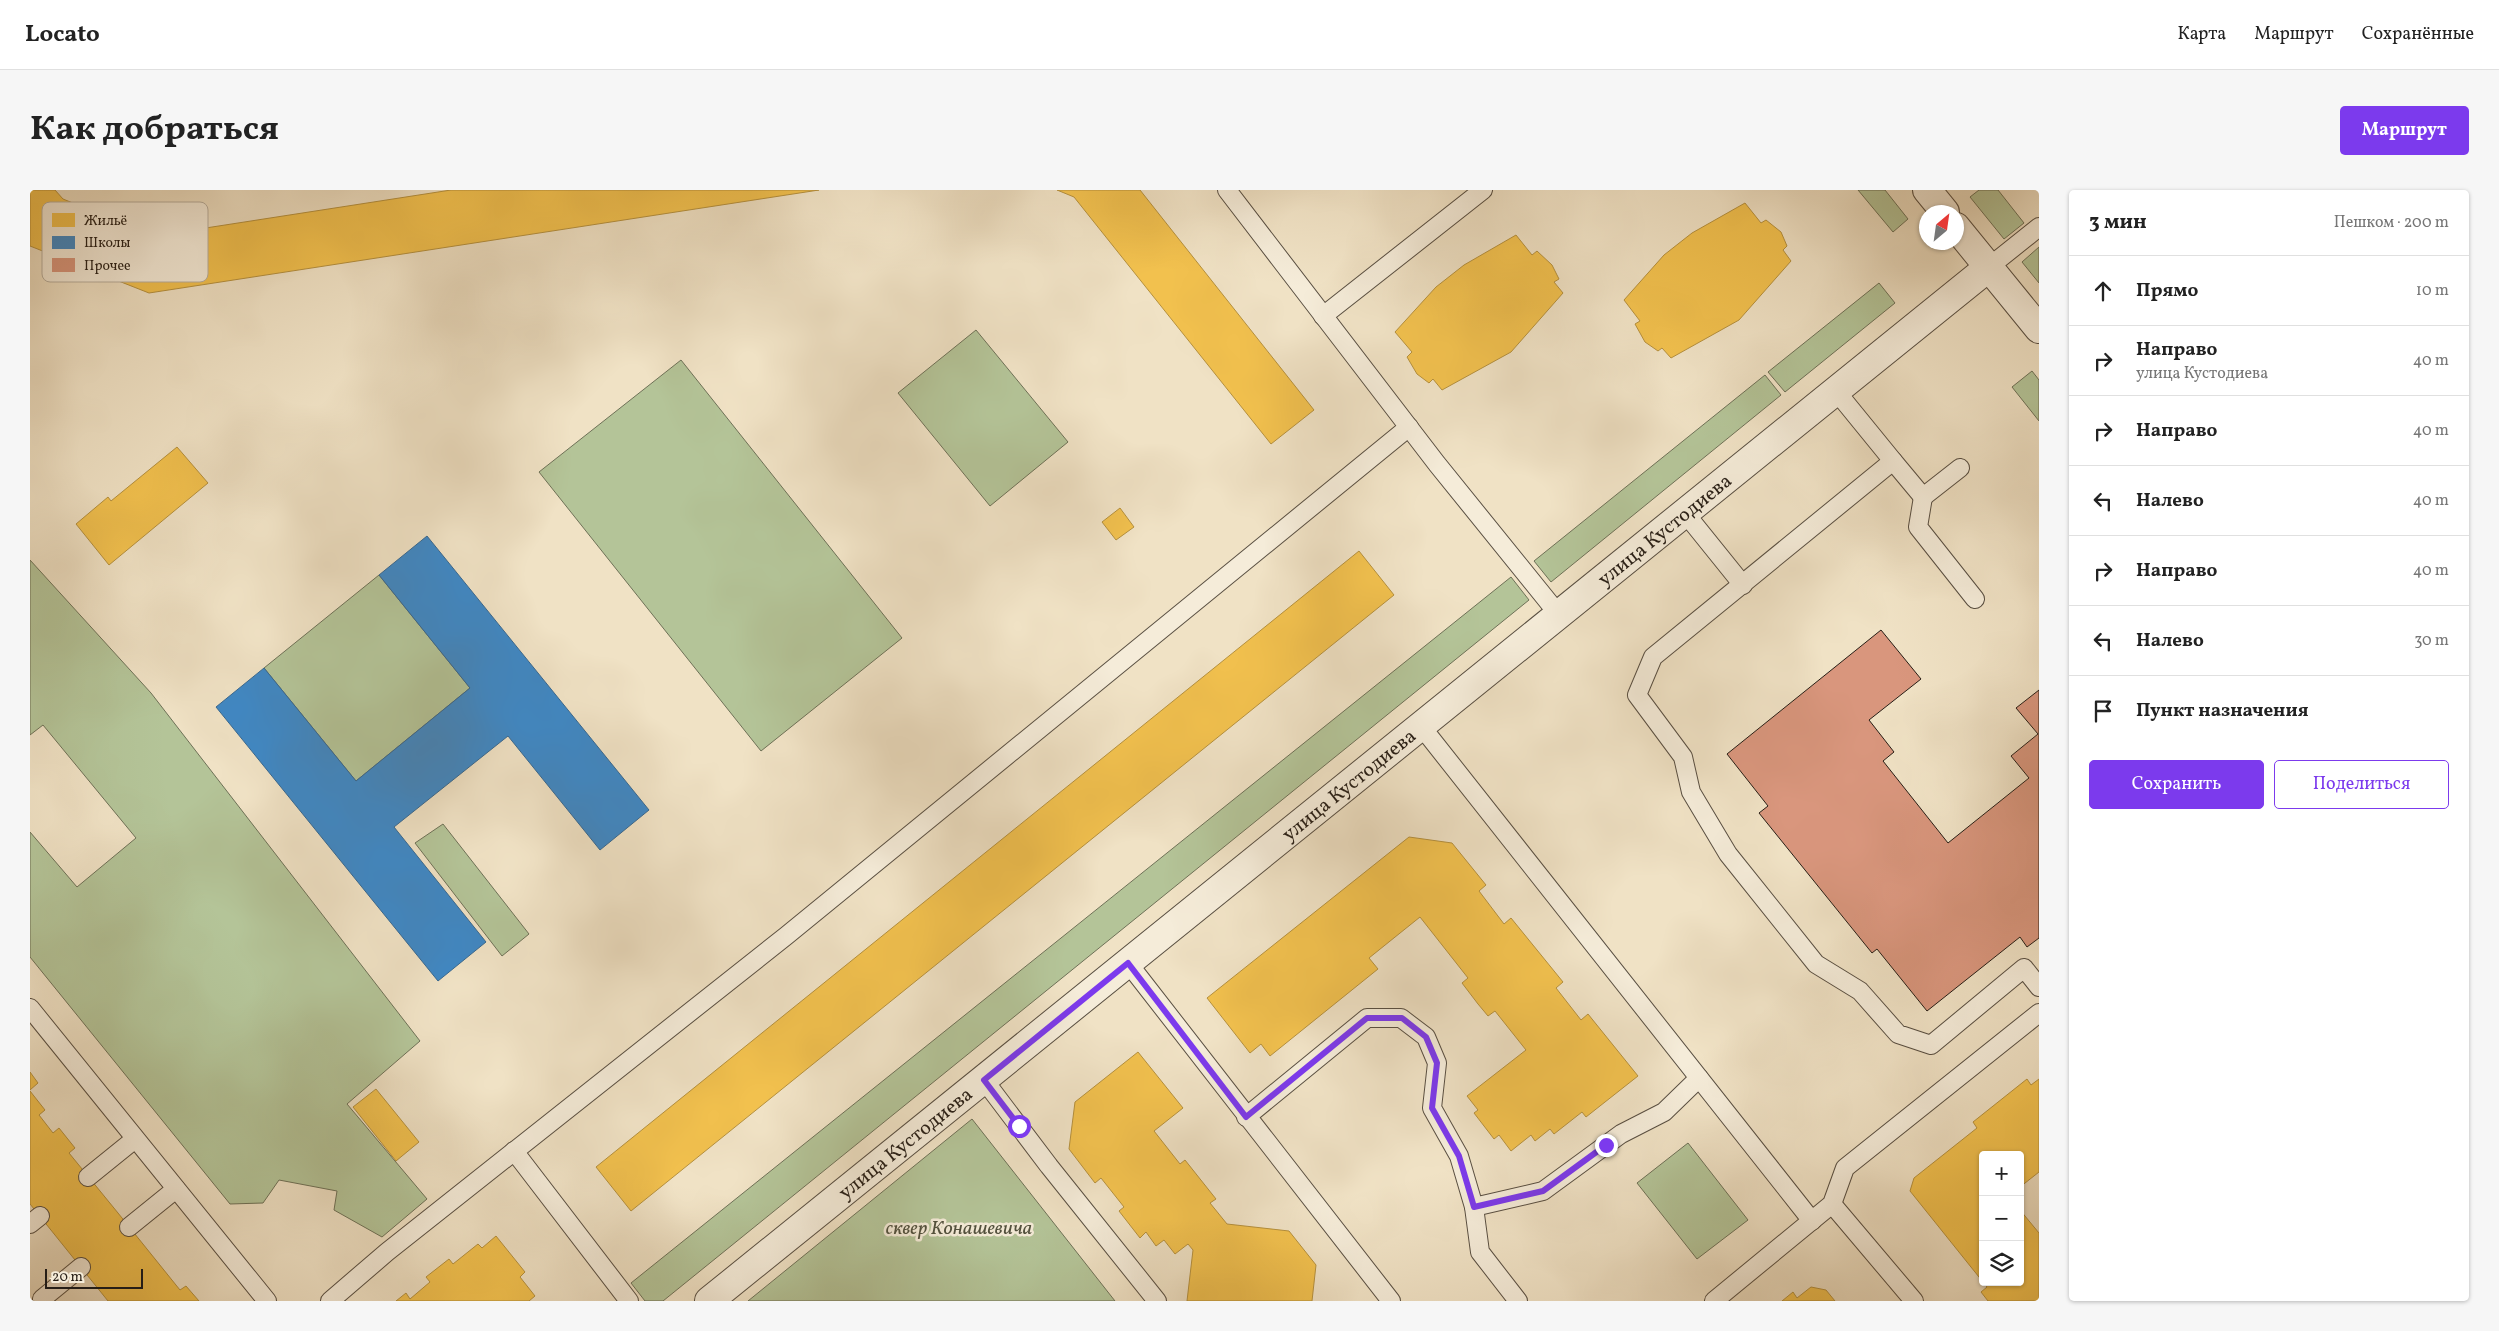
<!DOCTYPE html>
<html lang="ru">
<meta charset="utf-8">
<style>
:root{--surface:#fff;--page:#f6f6f6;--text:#222;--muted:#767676;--line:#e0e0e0;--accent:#7c3aed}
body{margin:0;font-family:Vollkorn,serif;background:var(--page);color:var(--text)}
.controls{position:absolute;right:15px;bottom:15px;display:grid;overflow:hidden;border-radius:5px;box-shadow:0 1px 4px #0004}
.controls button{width:45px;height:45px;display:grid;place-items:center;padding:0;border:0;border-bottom:1px solid var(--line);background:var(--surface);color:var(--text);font:25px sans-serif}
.compass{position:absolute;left:1889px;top:15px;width:45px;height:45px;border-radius:50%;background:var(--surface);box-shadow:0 1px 4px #0004;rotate:29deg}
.scale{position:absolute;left:15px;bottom:12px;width:98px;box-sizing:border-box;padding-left:5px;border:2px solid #271e16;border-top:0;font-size:14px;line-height:18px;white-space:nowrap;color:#271e16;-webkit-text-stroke:4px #f5ecd9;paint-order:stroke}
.stop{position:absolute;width:15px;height:15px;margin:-11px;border:4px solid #7c3aed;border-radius:50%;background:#fff}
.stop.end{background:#7c3aed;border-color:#fff;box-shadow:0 1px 5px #0008}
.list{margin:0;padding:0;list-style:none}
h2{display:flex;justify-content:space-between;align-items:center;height:65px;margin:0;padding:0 20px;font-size:21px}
h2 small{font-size:16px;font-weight:400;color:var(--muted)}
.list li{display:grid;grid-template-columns:32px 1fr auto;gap:15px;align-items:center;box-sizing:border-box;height:70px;padding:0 20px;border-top:1px solid var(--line)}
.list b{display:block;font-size:19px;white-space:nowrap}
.list p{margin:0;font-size:16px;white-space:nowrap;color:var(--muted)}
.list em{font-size:16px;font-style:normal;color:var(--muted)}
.actions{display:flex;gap:10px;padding:15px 20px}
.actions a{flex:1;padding:11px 0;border:1px solid var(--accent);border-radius:5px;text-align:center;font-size:18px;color:var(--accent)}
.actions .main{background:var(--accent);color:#fff}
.icon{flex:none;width:28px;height:28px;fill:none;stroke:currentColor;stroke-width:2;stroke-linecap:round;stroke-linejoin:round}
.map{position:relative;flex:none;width:2009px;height:1111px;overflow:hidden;border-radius:5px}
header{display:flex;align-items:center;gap:30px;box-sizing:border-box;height:70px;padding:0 25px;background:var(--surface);border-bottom:1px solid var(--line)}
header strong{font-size:24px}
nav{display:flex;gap:28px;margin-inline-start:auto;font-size:18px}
.intro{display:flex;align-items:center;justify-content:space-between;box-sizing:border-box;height:120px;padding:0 30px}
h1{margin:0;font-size:35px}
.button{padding:12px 22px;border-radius:5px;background:var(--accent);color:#fff;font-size:18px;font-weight:700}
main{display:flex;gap:30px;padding:0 30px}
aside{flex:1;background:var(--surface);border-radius:5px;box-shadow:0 1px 4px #0004}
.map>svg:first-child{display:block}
</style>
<header>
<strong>Locato</strong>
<nav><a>Карта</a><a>Маршрут</a><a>Сохранённые</a></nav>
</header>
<div class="intro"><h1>Как добраться</h1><a class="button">Маршрут</a></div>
<main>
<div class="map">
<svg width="2009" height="1111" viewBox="0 0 2009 1111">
<rect width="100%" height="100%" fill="#f0e2c5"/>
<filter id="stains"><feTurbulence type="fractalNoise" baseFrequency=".004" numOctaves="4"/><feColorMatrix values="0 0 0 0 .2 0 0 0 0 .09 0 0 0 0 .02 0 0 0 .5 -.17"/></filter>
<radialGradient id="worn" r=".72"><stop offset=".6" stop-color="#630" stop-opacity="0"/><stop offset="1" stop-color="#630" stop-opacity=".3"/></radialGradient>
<!-- green -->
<g fill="#b4c498" stroke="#6e7157">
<path d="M1828,0H1855L1878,29L1863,42Z"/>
<path d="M1949,0H1968L1994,33L1974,49L1940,7Z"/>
<path d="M2009,57V93L1992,72Z"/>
<path d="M1849,93L1865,113L1755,202L1738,182Z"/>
<path d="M946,140L1038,252L960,316L868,203Z"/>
<path d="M651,170L872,448L731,561L509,282Z"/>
<path d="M2002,181L2009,190V231L1982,197Z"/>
<path d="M1735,185L1751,205L1521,392L1504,371Z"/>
<path d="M0,370L121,503L390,851L317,914L397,1009L352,1047L304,1020L307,1001L249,990L233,1013L200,1014L0,767V642L47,697L106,648L13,535L0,545Z"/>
<path d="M349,385L440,498L326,591L234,478Z"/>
<path d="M1481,387L1499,410L633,1111H615L601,1093Z"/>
<path d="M413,634L499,744L472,766L385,653Z"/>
<path d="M942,929L1085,1111H718Z"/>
<path d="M1658,953L1718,1030L1667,1069L1607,993Z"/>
</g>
<!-- homes -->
<g fill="#f2c14e" stroke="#b5903d">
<path d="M0,0H25L33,9L124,46L421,0H789L119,103L0,56Z"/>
<path d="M1027,0H1110L1284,220L1241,254L1044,7Z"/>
<path d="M1715,13L1731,33L1736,30L1751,42L1757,56L1753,60L1761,71L1709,130L1641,168L1632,158L1628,161L1615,152L1605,134L1610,131L1594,110L1634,65L1662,43Z"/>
<path d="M1486,45L1502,65L1507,61L1522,75L1529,89L1524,92L1533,103L1481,162L1412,200L1403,189L1399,193L1387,184L1377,167L1382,162L1365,142L1406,97L1434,75Z"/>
<path d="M147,257L178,293L79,375L46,334L78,307L81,311Z"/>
<path d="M1090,318L1104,337L1086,350L1072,332Z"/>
<path d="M1329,361L1364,405L601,1021L566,977Z"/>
<path d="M1379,647L1422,653L1456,695L1449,701L1474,734L1481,728L1533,792L1526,798L1551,830L1558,824L1608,886L1556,927L1552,922L1524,944L1520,939L1505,951L1501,945L1481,961L1469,945L1464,949L1444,923L1448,920L1437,906L1496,860L1465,821L1458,826L1448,814L1432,793L1438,788L1390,727L1339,768L1348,779L1240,866L1231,854L1220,863L1177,808Z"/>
<path d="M1108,862L1153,918L1124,941L1150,974L1155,970L1186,1009L1180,1013L1197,1034L1259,1041L1286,1075L1282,1111H1157L1163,1060L1158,1054L1145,1064L1134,1050L1126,1056L1116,1042L1110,1048L1089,1021L1094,1017L1071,988L1065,993L1039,959L1045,912Z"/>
<path d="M0,882L8,893L0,900Z"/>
<path d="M1997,889L2001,895L2009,889V982L1990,997V965H1953V1092L1880,1001L1884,988L1947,938L1943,932Z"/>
<path d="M346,899L389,952L366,971L323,917Z"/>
<path d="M0,901L15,920L9,925L23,943L29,938L45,958L39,963L88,1023L150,1100L156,1096L169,1111H78L0,1014Z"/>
<path d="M1990,1020L2009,1043V1111H1958L1951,1102L1957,1097L1953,1092H1990Z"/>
<path d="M466,1046L495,1082L490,1087L505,1106L499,1111H366L376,1103L380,1109L400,1092L396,1087L419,1069L423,1074L448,1054L452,1058Z"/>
<path d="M1781,1097L1796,1100L1805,1111H1752L1763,1102L1767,1108Z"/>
</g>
<!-- schools -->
<path fill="#3f88c5" stroke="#386890" d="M397,346L619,620L570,660L478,546L364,637L456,752L408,791L186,517L234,478L326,591L440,498L349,385Z"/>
<!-- building -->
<path fill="#d9967d" stroke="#271e16" d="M1851,440L1891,489L1839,530L1864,562L1853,571L1918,653L1999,588L1981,566L2008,544L1986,518L2009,500V748L1997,757L1990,747L1897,821L1847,759L1842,763L1729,623L1738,616L1697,564Z"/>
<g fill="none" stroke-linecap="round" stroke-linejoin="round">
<defs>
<g id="service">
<path d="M1197,0L1407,274L1529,425"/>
<path d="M1959,77L2009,37"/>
<path d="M1293,126L1453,0"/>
<path d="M1806,201L1863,271"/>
<path d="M1930,278L1893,307L1863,271L1623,467L1607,505L1653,567L1661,602L1698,664L1786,774L1830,801L1868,844L1901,855L1994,778L2009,797"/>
<path d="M1893,307L1888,337L1945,409"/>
<path d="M1655,323L1713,395"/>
<path d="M1391,536L1782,1031"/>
<path d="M1098,773L1361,1111"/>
<path d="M0,818L237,1111"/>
<path d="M954,890L1019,976L1127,1111"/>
<path d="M1216,927L1337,828H1371L1396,847L1407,873L1402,918L1429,966L1444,1017L1450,1062L1488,1111"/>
<path d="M484,961L599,1111"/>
<path d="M58,987L105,949"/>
<path d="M1802,1014L1884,1111"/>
<path d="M1444,1017L1513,1001L1591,944L1634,922L1669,888"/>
<path d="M0,1034L10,1026"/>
<path d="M99,1037L146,999"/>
<path d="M12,1109L51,1077"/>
<path d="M300,1111L357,1062L756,746L1379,237"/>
<path d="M1684,1111L1802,1014L1815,978L2009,823"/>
</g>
<g id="minor">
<path d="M1897,0L1915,22"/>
<path d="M1926,37L2009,139"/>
<path id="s1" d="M679,1111L1959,77"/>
</g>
</defs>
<!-- service casing -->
<use href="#service" stroke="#594f42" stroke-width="20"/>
<!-- minor casing -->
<use href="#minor" stroke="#594f42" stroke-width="30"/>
<!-- service -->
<use href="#service" stroke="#f5ecd9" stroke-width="18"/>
<!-- minor -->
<use href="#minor" stroke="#f5ecd9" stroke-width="28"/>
</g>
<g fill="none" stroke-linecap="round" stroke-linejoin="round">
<!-- route -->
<path stroke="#7c3aed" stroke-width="6" d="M989,936L954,890L1098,773L1216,927L1337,828H1372L1396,847L1407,873L1402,918L1429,966L1444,1017L1513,1001L1576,955"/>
</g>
<g text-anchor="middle" stroke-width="5" stroke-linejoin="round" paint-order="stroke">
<!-- street labels -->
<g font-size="20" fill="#271e16" stroke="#f5ecd9">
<text dy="7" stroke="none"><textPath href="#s1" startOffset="1228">улица Кустодиева</textPath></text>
<text dy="7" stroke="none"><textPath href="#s1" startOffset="822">улица Кустодиева</textPath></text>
<text dy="7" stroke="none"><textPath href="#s1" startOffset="252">улица Кустодиева</textPath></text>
</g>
<!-- park labels -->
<g font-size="20" font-style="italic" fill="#51503d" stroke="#f5ecd9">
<text x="929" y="1044">сквер Конашевича</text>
</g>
</g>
<!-- legend -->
<rect x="12" y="12" width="166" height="80" rx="8" fill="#f5ecd9" stroke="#b7ae9e" stroke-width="1"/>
<rect x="22" y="23" width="23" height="14" fill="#f2c14e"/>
<rect x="22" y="46" width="23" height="13" fill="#3f88c5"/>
<rect x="22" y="68" width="23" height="14" fill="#d9967d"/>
<g font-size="14" fill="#271e16">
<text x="54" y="35">Жильё</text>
<text x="54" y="57">Школы</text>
<text x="54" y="80">Прочее</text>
</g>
<rect width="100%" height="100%" filter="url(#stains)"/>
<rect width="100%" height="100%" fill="url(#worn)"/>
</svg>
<div class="controls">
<button>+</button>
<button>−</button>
<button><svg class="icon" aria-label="layers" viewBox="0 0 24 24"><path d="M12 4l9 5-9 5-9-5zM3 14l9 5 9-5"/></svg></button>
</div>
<svg class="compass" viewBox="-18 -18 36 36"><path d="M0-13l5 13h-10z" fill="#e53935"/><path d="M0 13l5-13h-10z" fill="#767676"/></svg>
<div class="scale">20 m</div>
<div class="stop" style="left:989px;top:936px"></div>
<div class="stop end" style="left:1576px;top:955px"></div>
</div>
<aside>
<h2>3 мин<small>Пешком · 200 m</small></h2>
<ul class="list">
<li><svg class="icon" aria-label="ahead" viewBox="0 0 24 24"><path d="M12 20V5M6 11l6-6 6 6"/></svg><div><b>Прямо</b></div><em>10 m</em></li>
<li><svg class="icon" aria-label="right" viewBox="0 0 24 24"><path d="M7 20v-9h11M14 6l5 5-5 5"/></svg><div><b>Направо</b><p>улица Кустодиева</p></div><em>40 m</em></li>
<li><svg class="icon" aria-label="right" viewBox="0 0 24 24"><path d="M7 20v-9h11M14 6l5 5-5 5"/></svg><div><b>Направо</b></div><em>40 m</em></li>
<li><svg class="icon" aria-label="left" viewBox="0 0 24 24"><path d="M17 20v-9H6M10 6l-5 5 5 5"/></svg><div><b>Налево</b></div><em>40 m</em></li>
<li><svg class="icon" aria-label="right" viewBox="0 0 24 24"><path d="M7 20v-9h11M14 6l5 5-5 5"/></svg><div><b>Направо</b></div><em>40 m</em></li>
<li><svg class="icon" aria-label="left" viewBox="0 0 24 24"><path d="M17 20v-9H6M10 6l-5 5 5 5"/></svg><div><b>Налево</b></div><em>30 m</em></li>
<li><svg class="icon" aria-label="arrive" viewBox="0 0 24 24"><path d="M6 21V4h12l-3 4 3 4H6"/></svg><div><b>Пункт назначения</b></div></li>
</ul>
<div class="actions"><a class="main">Сохранить</a><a>Поделиться</a></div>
</aside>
</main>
